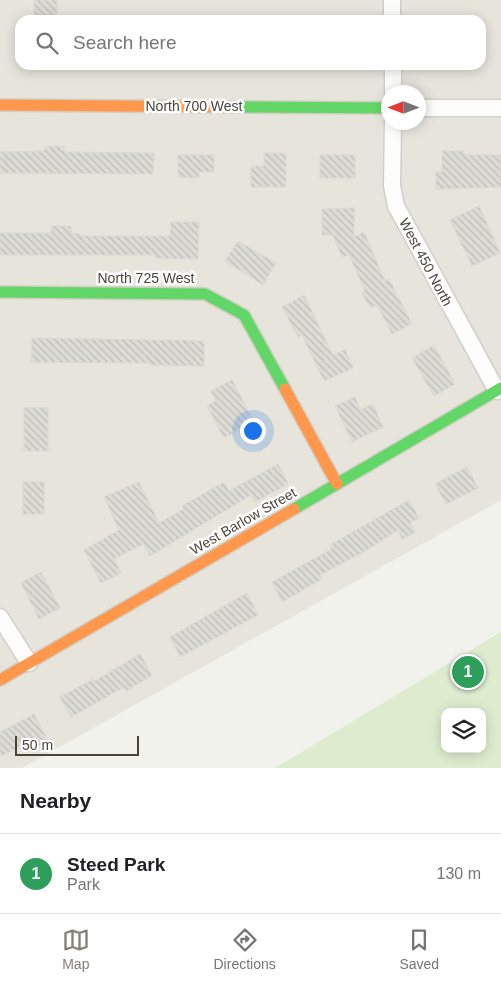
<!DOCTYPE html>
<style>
:root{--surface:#fff;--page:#f2f2f2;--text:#202124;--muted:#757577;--line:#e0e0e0;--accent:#848177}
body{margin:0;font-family:Arial,sans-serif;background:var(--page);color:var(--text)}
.controls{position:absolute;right:15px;bottom:15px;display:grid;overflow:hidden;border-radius:10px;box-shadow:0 2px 12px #0003}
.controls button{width:45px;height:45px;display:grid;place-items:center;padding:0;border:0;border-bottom:1px solid var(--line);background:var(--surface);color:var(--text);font:25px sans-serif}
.compass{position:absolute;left:381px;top:85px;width:45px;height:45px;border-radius:50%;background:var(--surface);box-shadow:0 2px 12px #0003;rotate:270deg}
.scale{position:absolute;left:15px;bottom:12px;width:124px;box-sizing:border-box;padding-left:5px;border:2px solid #494438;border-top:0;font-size:14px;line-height:18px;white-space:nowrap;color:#494438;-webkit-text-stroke:4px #fff;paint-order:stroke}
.you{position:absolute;left:252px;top:430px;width:18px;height:18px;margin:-12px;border:4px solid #fff;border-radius:50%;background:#1a73e8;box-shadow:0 0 0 8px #1a73e833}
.badge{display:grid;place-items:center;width:32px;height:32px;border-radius:50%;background:var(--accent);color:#fff;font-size:16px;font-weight:700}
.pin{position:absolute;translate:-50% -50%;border:2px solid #fff;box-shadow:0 1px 5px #0006}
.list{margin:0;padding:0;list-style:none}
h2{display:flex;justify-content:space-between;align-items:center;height:65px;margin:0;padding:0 20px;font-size:21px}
h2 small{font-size:16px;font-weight:400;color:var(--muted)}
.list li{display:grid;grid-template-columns:32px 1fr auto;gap:15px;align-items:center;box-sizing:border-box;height:80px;padding:0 20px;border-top:1px solid var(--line)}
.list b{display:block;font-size:19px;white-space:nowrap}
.list p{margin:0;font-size:16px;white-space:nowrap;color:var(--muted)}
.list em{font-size:16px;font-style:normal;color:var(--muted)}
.icon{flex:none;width:28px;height:28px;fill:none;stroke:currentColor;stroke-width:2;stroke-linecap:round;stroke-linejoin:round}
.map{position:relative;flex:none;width:501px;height:768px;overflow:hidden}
.search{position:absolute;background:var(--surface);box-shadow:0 2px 12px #0003;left:15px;right:15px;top:15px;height:55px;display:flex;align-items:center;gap:12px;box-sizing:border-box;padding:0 18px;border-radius:15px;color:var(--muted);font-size:19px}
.sheet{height:145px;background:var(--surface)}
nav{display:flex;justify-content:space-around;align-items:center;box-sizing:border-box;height:70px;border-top:1px solid var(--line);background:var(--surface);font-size:14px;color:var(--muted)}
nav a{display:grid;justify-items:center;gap:2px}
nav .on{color:var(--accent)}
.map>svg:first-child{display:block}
</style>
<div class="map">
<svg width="501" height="768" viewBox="0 0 501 768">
<defs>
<pattern id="building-back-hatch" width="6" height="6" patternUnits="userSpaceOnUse" patternTransform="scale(1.25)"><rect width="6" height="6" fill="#dcdbd5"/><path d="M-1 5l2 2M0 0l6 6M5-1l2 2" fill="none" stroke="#bebdb8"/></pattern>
</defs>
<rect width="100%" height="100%" fill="#f2f2ed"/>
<!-- residential -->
<path fill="#e6e4db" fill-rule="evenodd" d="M0,0H501V500L22,768H0ZM20,20H481V65H20ZM388,92H418V122H388Z"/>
<!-- park -->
<path fill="#ddecce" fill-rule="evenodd" d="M501,632V768H275ZM445,712H482V749H445Z"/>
<!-- building -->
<g fill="url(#building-back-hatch)" stroke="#dad9d3">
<rect x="34" y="0" width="23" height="19"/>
<path d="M64,146V152L154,153L153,174L0,173V152L45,151L44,147Z"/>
<path d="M442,151H464V155H501V187L436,189V172H442Z"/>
<path d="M264,153H286V187H251V166H264Z"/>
<path d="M178,155H214V172H199V178L178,177Z"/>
<rect x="320" y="155" width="35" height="23"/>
<path d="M479,206L500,253L472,266L450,220Z"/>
<path d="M354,208V237L364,232L385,281L389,279L412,324L392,334L377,305L370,308L362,293L365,291L349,255L342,257L333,235H322V209Z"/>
<path d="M171,222H199L198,259L155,258V255H0V233H51V226H71V233L80,234V236H170Z"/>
<path d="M238,241L276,263L263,285L225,261Z"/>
<path d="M304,295L333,355L345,350L353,368L324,381L302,335L298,337L282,307Z"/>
<path d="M32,338L204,341V366L151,365V363L31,362Z"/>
<path d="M434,345L455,384L434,396L412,358Z"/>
<path d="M232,380L259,431L243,439L238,430L224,438L207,406L216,401L211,391Z"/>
<path d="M355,397L361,410L373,404L383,427L352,442L335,406Z"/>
<rect x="24" y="408" width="24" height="43"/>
<path d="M278,464L288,484L255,502L251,495L150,556L143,544L114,559L121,573L101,583L84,550L119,530L104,497L139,482L159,523L184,509L182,506L224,482L229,491Z"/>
<path d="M467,467L478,488L446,504L435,484Z"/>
<rect x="23" y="482" width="21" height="32"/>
<path d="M409,500L419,518L410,523L415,532L402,539L398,530L367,550L320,575L322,579L282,602L272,582L332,549L330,545Z"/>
<path d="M41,572L60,608L39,619L21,583Z"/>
<path d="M247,593L258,615L180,657L170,637Z"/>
<path d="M140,654L152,675L126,691L124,687L71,717L60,697L93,679L95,681Z"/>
<path d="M34,714L48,741L36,748L32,740L0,757V732Z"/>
</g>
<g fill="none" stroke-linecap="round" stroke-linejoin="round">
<defs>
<g id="street">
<path d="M392,0V20"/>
<path d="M393,65V92"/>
<path d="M418,108H501"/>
<path d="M393,122L392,186L396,206L497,391"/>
<path d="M0,617L29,663"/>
</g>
<g id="fast">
<path d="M238,107L388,108"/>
<path d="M0,292L205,294L244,315L285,389"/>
<path d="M294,509L501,388"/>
</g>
<g id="slow">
<path d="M0,105L238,107"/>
<path d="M285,389L337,484"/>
<path d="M0,680L294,509"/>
</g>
</defs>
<!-- street casing -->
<use href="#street" stroke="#d0cfca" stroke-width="19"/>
<!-- fast casing -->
<use href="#fast" stroke="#d1cfc4" stroke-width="14"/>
<!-- slow casing -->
<use href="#slow" stroke="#d1cfc4" stroke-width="14"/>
<!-- street -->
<use href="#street" stroke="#fdfdfc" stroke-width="16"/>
<!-- fast -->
<use href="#fast" stroke="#63d668" stroke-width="11"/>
<!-- slow -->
<use href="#slow" stroke="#ff974d" stroke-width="11"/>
</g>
<g text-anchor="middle" stroke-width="5" stroke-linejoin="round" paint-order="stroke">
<!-- street labels -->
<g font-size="14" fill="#494438" stroke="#fff">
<text x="194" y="111">North 700 West</text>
<text transform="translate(426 262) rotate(62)" y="5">West 450 North</text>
<text x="146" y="283">North 725 West</text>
<text transform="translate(243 521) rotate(-30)" y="5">West Barlow Street</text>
</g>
</g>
</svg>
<div class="controls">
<button><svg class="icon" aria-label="layers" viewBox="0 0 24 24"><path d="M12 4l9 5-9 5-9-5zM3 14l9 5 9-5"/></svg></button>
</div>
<svg class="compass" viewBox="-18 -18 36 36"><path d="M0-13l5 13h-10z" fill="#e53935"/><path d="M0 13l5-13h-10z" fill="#757577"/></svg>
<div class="scale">50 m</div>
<div class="you"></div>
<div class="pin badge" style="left:468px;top:672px;background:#2e9e5b">1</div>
<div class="search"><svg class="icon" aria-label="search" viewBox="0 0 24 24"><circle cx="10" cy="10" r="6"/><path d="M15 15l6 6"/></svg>Search here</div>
</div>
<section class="sheet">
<h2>Nearby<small></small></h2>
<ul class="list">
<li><span class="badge" style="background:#2e9e5b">1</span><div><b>Steed Park</b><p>Park</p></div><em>130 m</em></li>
</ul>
</section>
<nav>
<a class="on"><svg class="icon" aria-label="map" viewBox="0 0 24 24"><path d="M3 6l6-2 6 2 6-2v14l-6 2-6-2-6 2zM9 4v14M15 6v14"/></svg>Map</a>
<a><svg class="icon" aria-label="directions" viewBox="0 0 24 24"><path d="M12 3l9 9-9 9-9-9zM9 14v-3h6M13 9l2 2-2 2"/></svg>Directions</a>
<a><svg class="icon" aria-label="saved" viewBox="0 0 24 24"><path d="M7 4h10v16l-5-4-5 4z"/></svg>Saved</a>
</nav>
